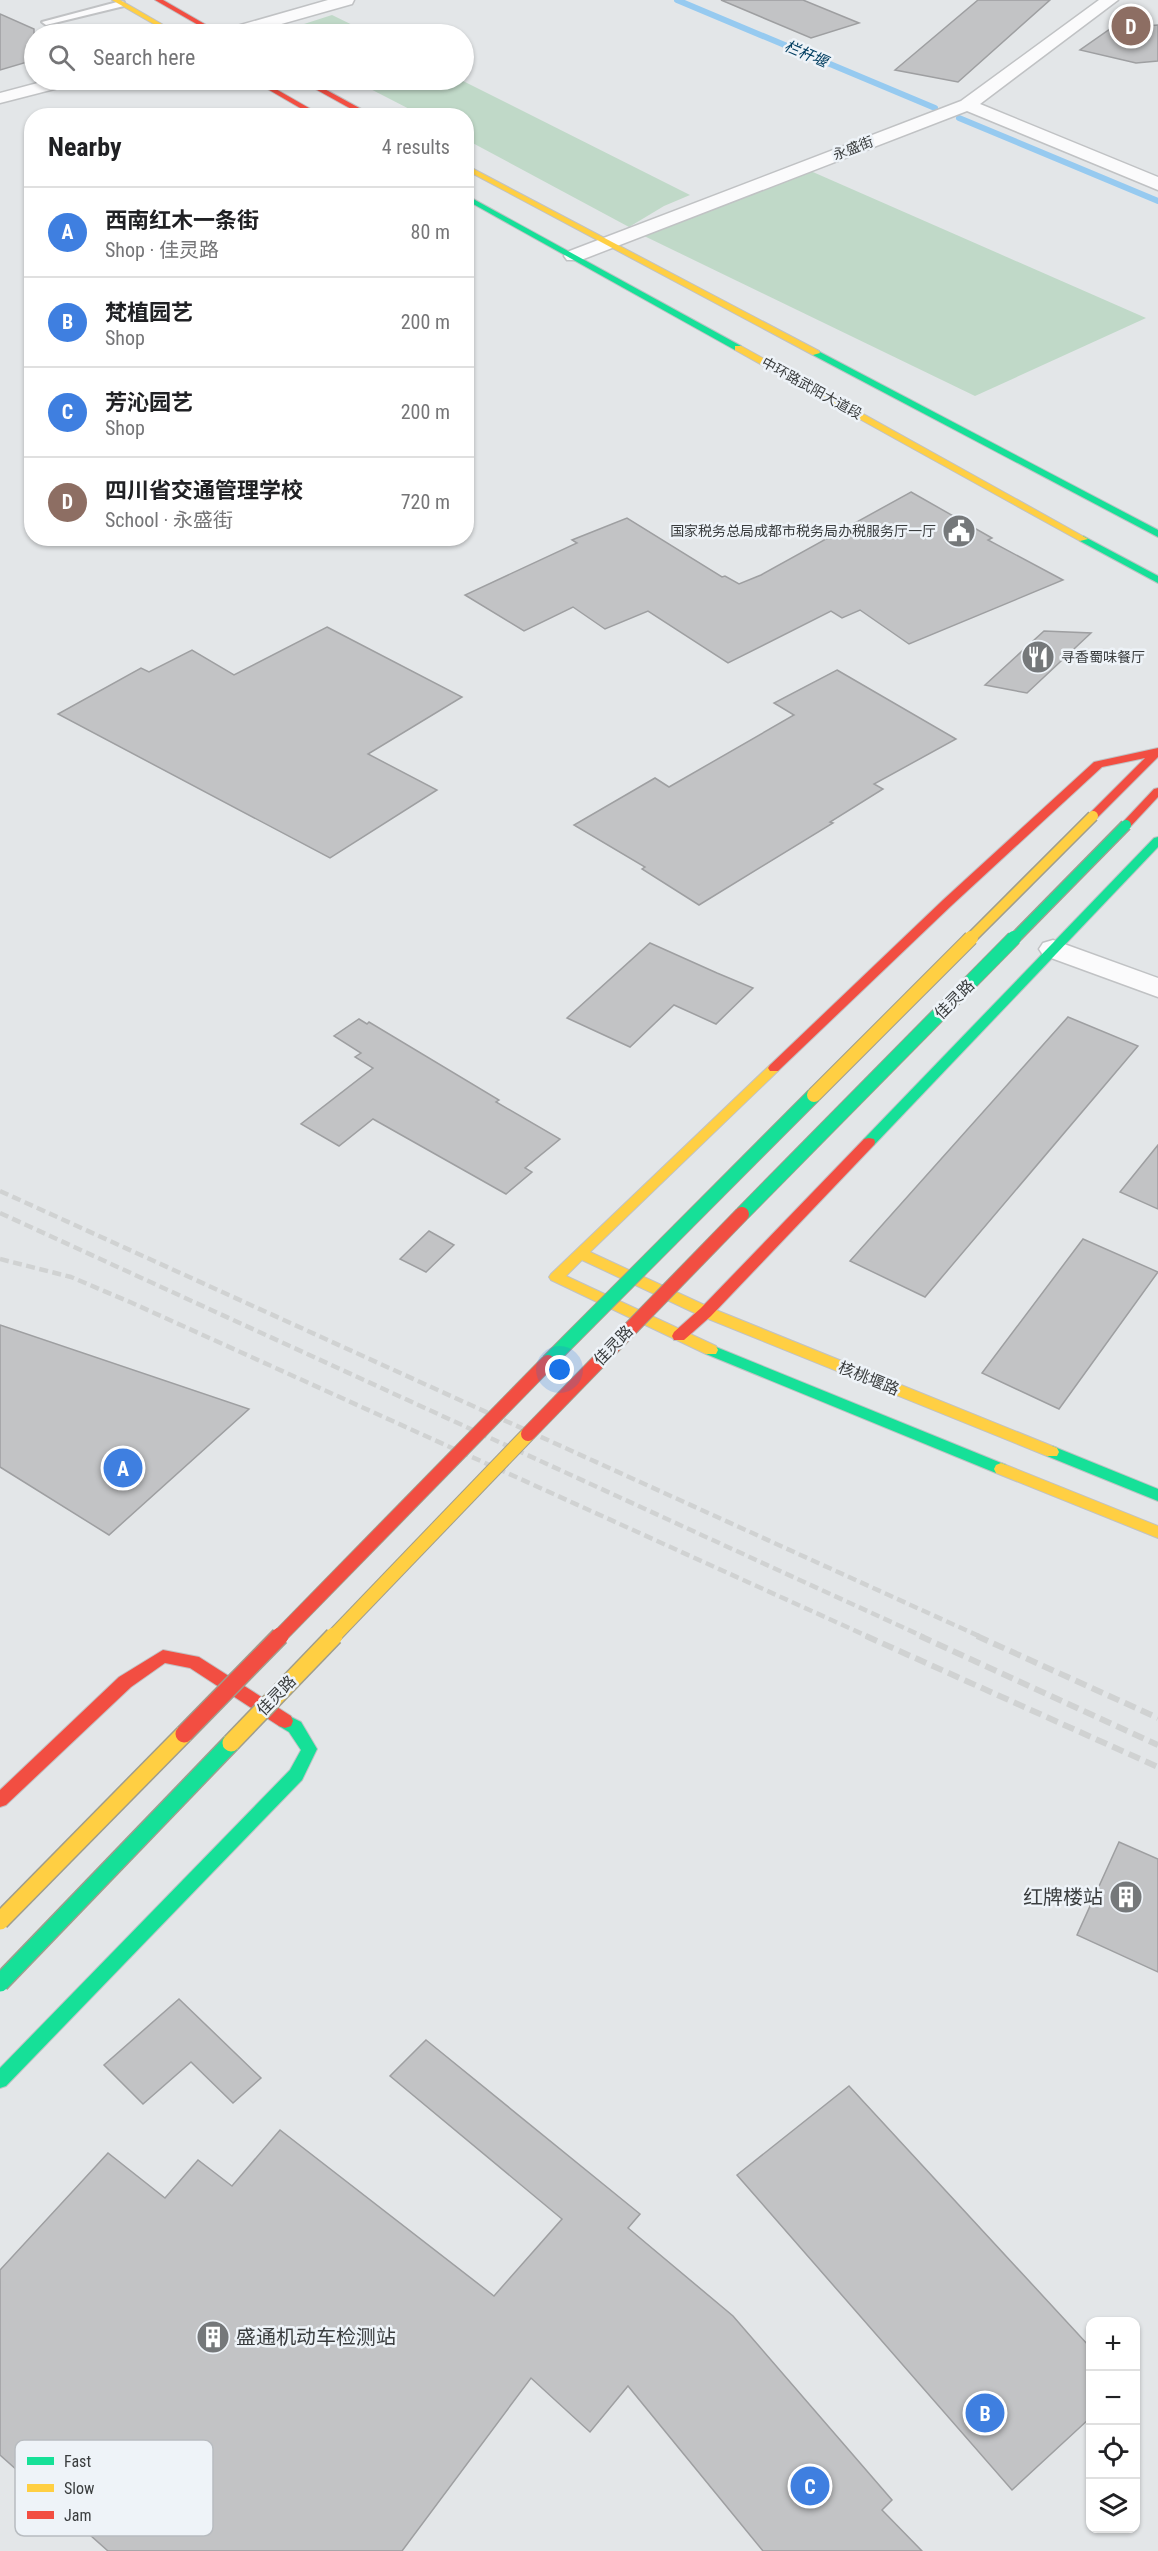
<!DOCTYPE html>
<meta charset="utf-8">
<style>
:root{--surface:#fff;--page:#f6f6f6;--text:#202124;--muted:#757577;--line:#e0e0e0;--accent:#75787a}
body{margin:0;font-family:"Roboto Condensed","Noto Sans SC",sans-serif;background:var(--page);color:var(--text)}
.controls{position:absolute;right:18px;bottom:18px;display:grid;overflow:hidden;border-radius:12px;box-shadow:0 2px 4px #0004}
.controls button{width:54px;height:54px;display:grid;place-items:center;padding:0;border:0;border-bottom:2px solid var(--line);background:var(--surface);color:var(--text);font:30px sans-serif}
.you{position:absolute;left:560px;top:1370px;width:21px;height:21px;margin:-15px;border:4px solid #fff;border-radius:50%;background:#1a73e8;box-shadow:0 0 0 9px #1a73e833}
.badge{display:grid;place-items:center;width:39px;height:39px;border-radius:50%;background:var(--accent);color:#fff;font-size:20px;font-weight:700}
.pin{position:absolute;translate:-50% -50%;border:3px solid #fff;box-shadow:0 2px 6px #0006}
.list{margin:0;padding:0;list-style:none}
h2{display:flex;justify-content:space-between;align-items:center;height:78px;margin:0;padding:0 24px;font-size:26px}
h2 small{font-size:20px;font-weight:400;color:var(--muted)}
.list li{display:grid;grid-template-columns:39px 1fr auto;gap:18px;align-items:center;box-sizing:border-box;height:90px;padding:0 24px;border-top:2px solid var(--line)}
.list b{display:block;font-size:22px;white-space:nowrap}
.list p{margin:0;font-size:20px;white-space:nowrap;color:var(--muted)}
.list em{font-size:20px;font-style:normal;color:var(--muted)}
.icon{flex:none;width:33px;height:33px;fill:none;stroke:currentColor;stroke-width:2;stroke-linecap:round;stroke-linejoin:round}
.map{position:relative;flex:none;width:1158px;height:2551px;overflow:hidden}
.search{position:absolute;background:var(--surface);box-shadow:0 2px 4px #0004;left:24px;top:24px;width:450px;height:66px;display:flex;align-items:center;gap:15px;box-sizing:border-box;padding:0 21px;border-radius:33px;color:var(--muted);font-size:22px}
.panel{position:absolute;background:var(--surface);box-shadow:0 2px 4px #0004;left:24px;top:108px;width:450px;height:438px;border-radius:24px}
.map>svg:first-child{display:block}
</style>
<div class="map">
<svg width="1158" height="2551" viewBox="0 0 1158 2551">
<rect width="100%" height="100%" fill="#e3e6e8"/>
<!-- green -->
<g fill="#c0d9c8">
<path d="M332,15L371,34H297L304,24Z"/>
<path d="M353,80H461L690,195L664,206L629,227L467,140L466,116L421,115Z"/>
<path d="M806,169L1146,318L975,396L638,233Z"/>
</g>
<g fill="none" stroke-linecap="round" stroke-linejoin="round">
<!-- stream -->
<g stroke="#96caf0" stroke-width="6">
<path d="M677,0L935,108"/>
<path d="M959,118L1158,201"/>
</g>
</g>
<!-- building -->
<g fill="#c2c3c5" stroke="#9e9fa1" stroke-width="1.5">
<path d="M721,0H803L859,23L811,38Z"/>
<path d="M978,0H1050L958,82L895,70Z"/>
<path d="M0,14L34,29V60L0,70Z"/>
<path d="M1158,25V61L1136,63L1080,50L1110,29Z"/>
<path d="M911,492L992,538L988,540L1063,580L909,644L860,610L842,618L831,611L728,663L648,611L605,629L573,607L524,631L465,595L577,543L572,540L627,518L722,577L725,576L739,584L761,575Z"/>
<path d="M327,627L462,697L368,754L437,790L330,858L58,714L141,668L149,672L192,650L234,675Z"/>
<path d="M1044,631L1091,633L1027,693L985,685Z"/>
<path d="M837,670L956,739L874,784L883,789L830,822L833,823L699,905L642,869L645,867L574,825L655,778L669,787L794,715L774,703Z"/>
<path d="M650,943L717,973L753,988L716,1024L674,1005L630,1047L567,1018Z"/>
<path d="M1068,1017L1138,1046L925,1297L850,1261Z"/>
<path d="M359,1019L367,1024L369,1022L499,1100L496,1102L560,1139L525,1168L532,1172L506,1194L373,1119L339,1146L301,1124L373,1068L355,1057L361,1053L334,1036Z"/>
<path d="M1158,1145V1209L1120,1192Z"/>
<path d="M429,1231L454,1245L426,1272L400,1259Z"/>
<path d="M1083,1239L1158,1272L1059,1409L982,1373Z"/>
<path d="M0,1325L249,1409L109,1535L0,1467Z"/>
<path d="M1119,1842L1158,1859V1972L1077,1935Z"/>
<path d="M179,1999L261,2078L233,2103L191,2062L143,2104L104,2065Z"/>
<path d="M426,2040L640,2214L628,2228L733,2316L892,2500L882,2510L922,2551H763L628,2386L590,2432L531,2378L402,2551H108L0,2455V2270L108,2153L165,2198L198,2160L232,2186L280,2130L494,2296L562,2219L390,2076Z"/>
<path d="M849,2086L1090,2347V2418L1012,2490L737,2175Z"/>
</g>
<g fill="none" stroke-linecap="round" stroke-linejoin="round">
<defs>
<path id="lane" d="M121,1L124,2V6L46,25L42,22Z"/>
<g id="street">
<path d="M328,0H354L352,4L246,34H220L223,30Z"/>
<path d="M1099,0H1118L980,104L1158,177V190L967,111L581,260H567L564,256L567,252L961,101Z"/>
<path d="M49,80H77L74,84L0,103V93Z"/>
<path d="M1053,940L1158,978V997L1043,955L1039,949L1043,943Z"/>
</g>
<g id="fast">
<path d="M466,195L741,346L742,348L735,350L466,200Z"/>
<path d="M816,350L1158,530V537L813,355V351Z"/>
<path d="M1083,536L1158,576V583L1080,541L1078,539Z"/>
<path d="M1158,837V847L874,1145H864L863,1142L864,1139L1154,838Z"/>
<path d="M711,1345L1006,1465L1008,1469L1006,1473H996L706,1354L704,1350L706,1346Z"/>
<path d="M1052,1446L1158,1489V1501L1047,1456L1045,1452L1047,1448Z"/>
<path d="M285,1714L301,1722L317,1749L302,1780L6,2086L0,2088V2068L290,1770L301,1750L289,1732L279,1726L277,1721L279,1716Z"/>
</g>
<g id="slow">
<path d="M112,0H120L179,34H171Z"/>
<path d="M466,165L819,351L820,353L813,355L466,170Z"/>
<path d="M735,346H741L1088,539L1080,541L735,350Z"/>
<path d="M774,1064L778,1065L780,1068L778,1071L590,1252L711,1308L1057,1448L1059,1452L1057,1456H1047L701,1316L582,1260L566,1276L716,1346L718,1350L716,1354H706L551,1280L549,1277L551,1274L770,1065Z"/>
<path d="M1001,1463L1158,1526V1538L996,1473L994,1469L996,1465Z"/>
</g>
<g id="jam">
<path d="M155,0H163L222,34H214Z"/>
<path d="M252,80H260L323,116H314Z"/>
<path d="M299,80H308L374,116H364Z"/>
<path d="M1158,748V757L1097,818L1093,819L1087,816L1145,758L1102,767L951,906L778,1071H770L768,1068L770,1065L943,900L1094,762Z"/>
<path d="M1158,788V797L1130,827H1122V823L1154,789Z"/>
<path d="M869,1138L874,1139L875,1142L874,1145L711,1316L684,1340H674L672,1336L674,1332L701,1308L864,1139Z"/>
<path d="M163,1650L199,1657L291,1716L293,1721L291,1726L285,1728L279,1726L190,1668L165,1663L131,1687L6,1805L0,1807V1790L119,1677Z"/>
</g>
</defs>
<!-- lane casing -->
<use href="#lane" stroke="#c0c2c4" stroke-width="4"/>
<!-- street casing -->
<use href="#street" stroke="#c0c2c4" stroke-width="3"/>
<!-- fast casing -->
<use href="#fast" stroke="#c0c2c4" stroke-width="2"/>
<!-- slow casing -->
<use href="#slow" stroke="#c0c2c4" stroke-width="2"/>
<!-- jam casing -->
<use href="#jam" stroke="#c0c2c4" stroke-width="2"/>
<!-- lane -->
<use href="#lane" fill="#fbfbfc" fill-rule="evenodd"/>
<!-- street -->
<use href="#street" fill="#fbfbfc" fill-rule="evenodd"/>
<!-- fast -->
<use href="#fast" fill="#16e098" fill-rule="evenodd"/>
<!-- slow -->
<use href="#slow" fill="#ffcf43" fill-rule="evenodd"/>
<!-- jam -->
<use href="#jam" fill="#f24e42" fill-rule="evenodd"/>
<!-- rail-far1 -->
<g stroke="#d0d2d2" stroke-width="4.5" stroke-dasharray="9 4.5" stroke-linecap="butt">
<path d="M0,1191L981,1637"/>
<path d="M0,1213L924,1637"/>
<path d="M0,1259L71,1277L130,1302L869,1637"/>
</g>
<!-- rail -->
<g stroke="#d0d2d2" stroke-width="6" stroke-dasharray="12 6" stroke-linecap="butt">
<path d="M866,1636L1158,1767"/>
<path d="M920,1636L1158,1745"/>
<path d="M977,1636L1158,1718"/>
</g>
<defs>
<path id="fast-bridge-far2" d="M1013,940L1126,825"/>
<g id="fast-bridge-far1">
<path d="M742,1214L1014,938"/>
<path d="M548,1362L814,1095"/>
</g>
<path id="fast-bridge" d="M0,1983L231,1743"/>
<path id="slow-bridge-far2" d="M969,940L1093,816"/>
<g id="slow-bridge-far1">
<path d="M814,1095L971,938"/>
<path d="M333,1637L528,1434"/>
</g>
<g id="slow-bridge">
<path d="M231,1743L334,1636"/>
<path d="M0,1921L184,1734"/>
</g>
<g id="jam-bridge-far1">
<path d="M528,1434L742,1214"/>
<path d="M279,1637L548,1362"/>
</g>
<path id="jam-bridge" d="M184,1734L280,1636"/>
</defs>
<!-- fast-bridge-far2 casing -->
<use href="#fast-bridge-far2" stroke="#9f9d8e" stroke-width="13" stroke-linecap="butt"/>
<!-- fast-bridge-far1 casing -->
<use href="#fast-bridge-far1" stroke="#9f9d8e" stroke-width="16" stroke-linecap="butt"/>
<!-- fast-bridge casing -->
<use href="#fast-bridge" stroke="#9f9d8e" stroke-width="20" stroke-linecap="butt"/>
<!-- slow-bridge-far2 casing -->
<use href="#slow-bridge-far2" stroke="#9f9d8e" stroke-width="13" stroke-linecap="butt"/>
<!-- slow-bridge-far1 casing -->
<use href="#slow-bridge-far1" stroke="#9f9d8e" stroke-width="16" stroke-linecap="butt"/>
<!-- slow-bridge casing -->
<use href="#slow-bridge" stroke="#9f9d8e" stroke-width="20" stroke-linecap="butt"/>
<!-- jam-bridge-far1 casing -->
<use href="#jam-bridge-far1" stroke="#9f9d8e" stroke-width="16" stroke-linecap="butt"/>
<!-- jam-bridge casing -->
<use href="#jam-bridge" stroke="#9f9d8e" stroke-width="20" stroke-linecap="butt"/>
<!-- fast-bridge-far2 -->
<use href="#fast-bridge-far2" stroke="#16e098" stroke-width="10"/>
<!-- fast-bridge-far1 -->
<use href="#fast-bridge-far1" stroke="#16e098" stroke-width="14"/>
<!-- fast-bridge -->
<use href="#fast-bridge" stroke="#16e098" stroke-width="17"/>
<!-- slow-bridge-far2 -->
<use href="#slow-bridge-far2" stroke="#ffcf43" stroke-width="10"/>
<!-- slow-bridge-far1 -->
<use href="#slow-bridge-far1" stroke="#ffcf43" stroke-width="14"/>
<!-- slow-bridge -->
<use href="#slow-bridge" stroke="#ffcf43" stroke-width="17"/>
<!-- jam-bridge-far1 -->
<use href="#jam-bridge-far1" stroke="#f24e42" stroke-width="14"/>
<!-- jam-bridge -->
<use href="#jam-bridge" stroke="#f24e42" stroke-width="17"/>
</g>
<!-- icons -->
<defs>
<symbol id="civic-disc" viewBox="-11 -11 22 22"><circle r="9.5" fill="#75787a" stroke="#eef3f8"/><path d="M-.6-6.5H3V-4.5H.6V-3L4-1V1h2V6H-6V1h2V-1L-.6-3ZM-1.2 2.5V6h2.4V2.5Z" fill="#fff"/></symbol>
<symbol id="restaurant-disc" viewBox="-11 -11 22 22"><circle r="9.5" fill="#75787a" stroke="#eef3f8"/><path d="M-5-6h1v4h1v-4h1v4h1v-4h1v5L-1.5 .5V6h-2V.5L-5-1ZM5-6V6H3V1.5H1.5Q1.5-4 5-6Z" fill="#fff"/></symbol>
<symbol id="building-disc" viewBox="-11 -11 22 22"><circle r="9.5" fill="#75787a" stroke="#eef3f8"/><path d="M-4-6H4V6H1V3H-1V6H-4ZM-2.5-4.3h1.7v1.8h-1.7ZM.8-4.3h1.7v1.8H.8ZM-2.5-1h1.7V.8h-1.7ZM.8-1h1.7V.8H.8Z" fill="#fff"/></symbol>
</defs>
<g fill-rule="evenodd">
<use href="#civic-disc" x="940" y="512" width="38" height="38"/>
<use href="#restaurant-disc" x="1019" y="638" width="38" height="38"/>
<use href="#building-disc" x="1107" y="1878" width="38" height="38"/>
<use href="#building-disc" x="194" y="2318" width="38" height="38"/>
</g>
<g text-anchor="middle" stroke-width="5" stroke-linejoin="round" paint-order="stroke">
<!-- far-street labels -->
<g font-size="14" fill="#3a3d3e" stroke="#eef3f8">
<text transform="translate(853 148) rotate(-21)" y="5">永盛街</text>
<text transform="translate(812 388) rotate(29)" y="5">中环路武阳大道段</text>
</g>
<!-- far-poi labels -->
<g font-size="14" fill="#3a3d3e" stroke="#eef3f8" text-anchor="end">
<text x="936" y="536">国家税务总局成都市税务局办税服务厅一厅</text>
<text x="1061" y="662" text-anchor="start">寻香蜀味餐厅</text>
</g>
<!-- far-water labels -->
<g font-size="15" font-style="italic" fill="#023e61" stroke="#eef3f8">
<text transform="translate(806 54) rotate(23)" y="5">栏杆堰</text>
</g>
<!-- street labels -->
<g font-size="16" fill="#3a3d3e" stroke="#eef3f8">
<text transform="translate(954 999) rotate(-45)" y="6">佳灵路</text>
<text transform="translate(613 1345) rotate(-46)" y="6">佳灵路</text>
<text transform="translate(869 1378) rotate(22)" y="6">核桃堰路</text>
<text transform="translate(276 1695) rotate(-46)" y="6">佳灵路</text>
</g>
<!-- near-poi labels -->
<g font-size="20" fill="#3a3d3e" stroke="#eef3f8" text-anchor="end">
<text x="1103" y="1904">红牌楼站</text>
<text x="236" y="2344" text-anchor="start">盛通机动车检测站</text>
</g>
</g>
<!-- legend -->
<rect x="15" y="2440" width="198" height="96" rx="9" fill="#eef3f8" stroke="#b8bcc0" stroke-width="1.5"/>
<rect x="27" y="2457" width="27" height="8" fill="#16e098"/>
<rect x="27" y="2484" width="27" height="8" fill="#ffcf43"/>
<rect x="27" y="2511" width="27" height="8" fill="#f24e42"/>
<g font-size="16" fill="#3a3d3e">
<text x="64" y="2467">Fast</text>
<text x="64" y="2494">Slow</text>
<text x="64" y="2521">Jam</text>
</g>
</svg>
<div class="controls">
<button>+</button>
<button>−</button>
<button><svg class="icon" aria-label="locate" viewBox="0 0 24 24"><circle cx="12" cy="12" r="6"/><path d="M12 2v4M12 18v4M2 12h4M18 12h4"/></svg></button>
<button><svg class="icon" aria-label="layers" viewBox="0 0 24 24"><path d="M12 4l9 5-9 5-9-5zM3 14l9 5 9-5"/></svg></button>
</div>
<div class="you"></div>
<div class="pin badge" style="left:123px;top:1468px;background:#3f7fe0">A</div>
<div class="pin badge" style="left:985px;top:2413px;background:#3f7fe0">B</div>
<div class="pin badge" style="left:810px;top:2486px;background:#3f7fe0">C</div>
<div class="pin badge" style="left:1131px;top:26px;background:#8d6e63">D</div>
<div class="search"><svg class="icon" aria-label="search" viewBox="0 0 24 24"><circle cx="10" cy="10" r="6"/><path d="M15 15l6 6"/></svg>Search here</div>
<section class="panel">
<h2>Nearby<small>4 results</small></h2>
<ul class="list">
<li><span class="badge" style="background:#3f7fe0">A</span><div><b>西南红木一条街</b><p>Shop · 佳灵路</p></div><em>80 m</em></li>
<li><span class="badge" style="background:#3f7fe0">B</span><div><b>梵植园艺</b><p>Shop</p></div><em>200 m</em></li>
<li><span class="badge" style="background:#3f7fe0">C</span><div><b>芳沁园艺</b><p>Shop</p></div><em>200 m</em></li>
<li><span class="badge" style="background:#8d6e63">D</span><div><b>四川省交通管理学校</b><p>School · 永盛街</p></div><em>720 m</em></li>
</ul>
</section>
</div>
